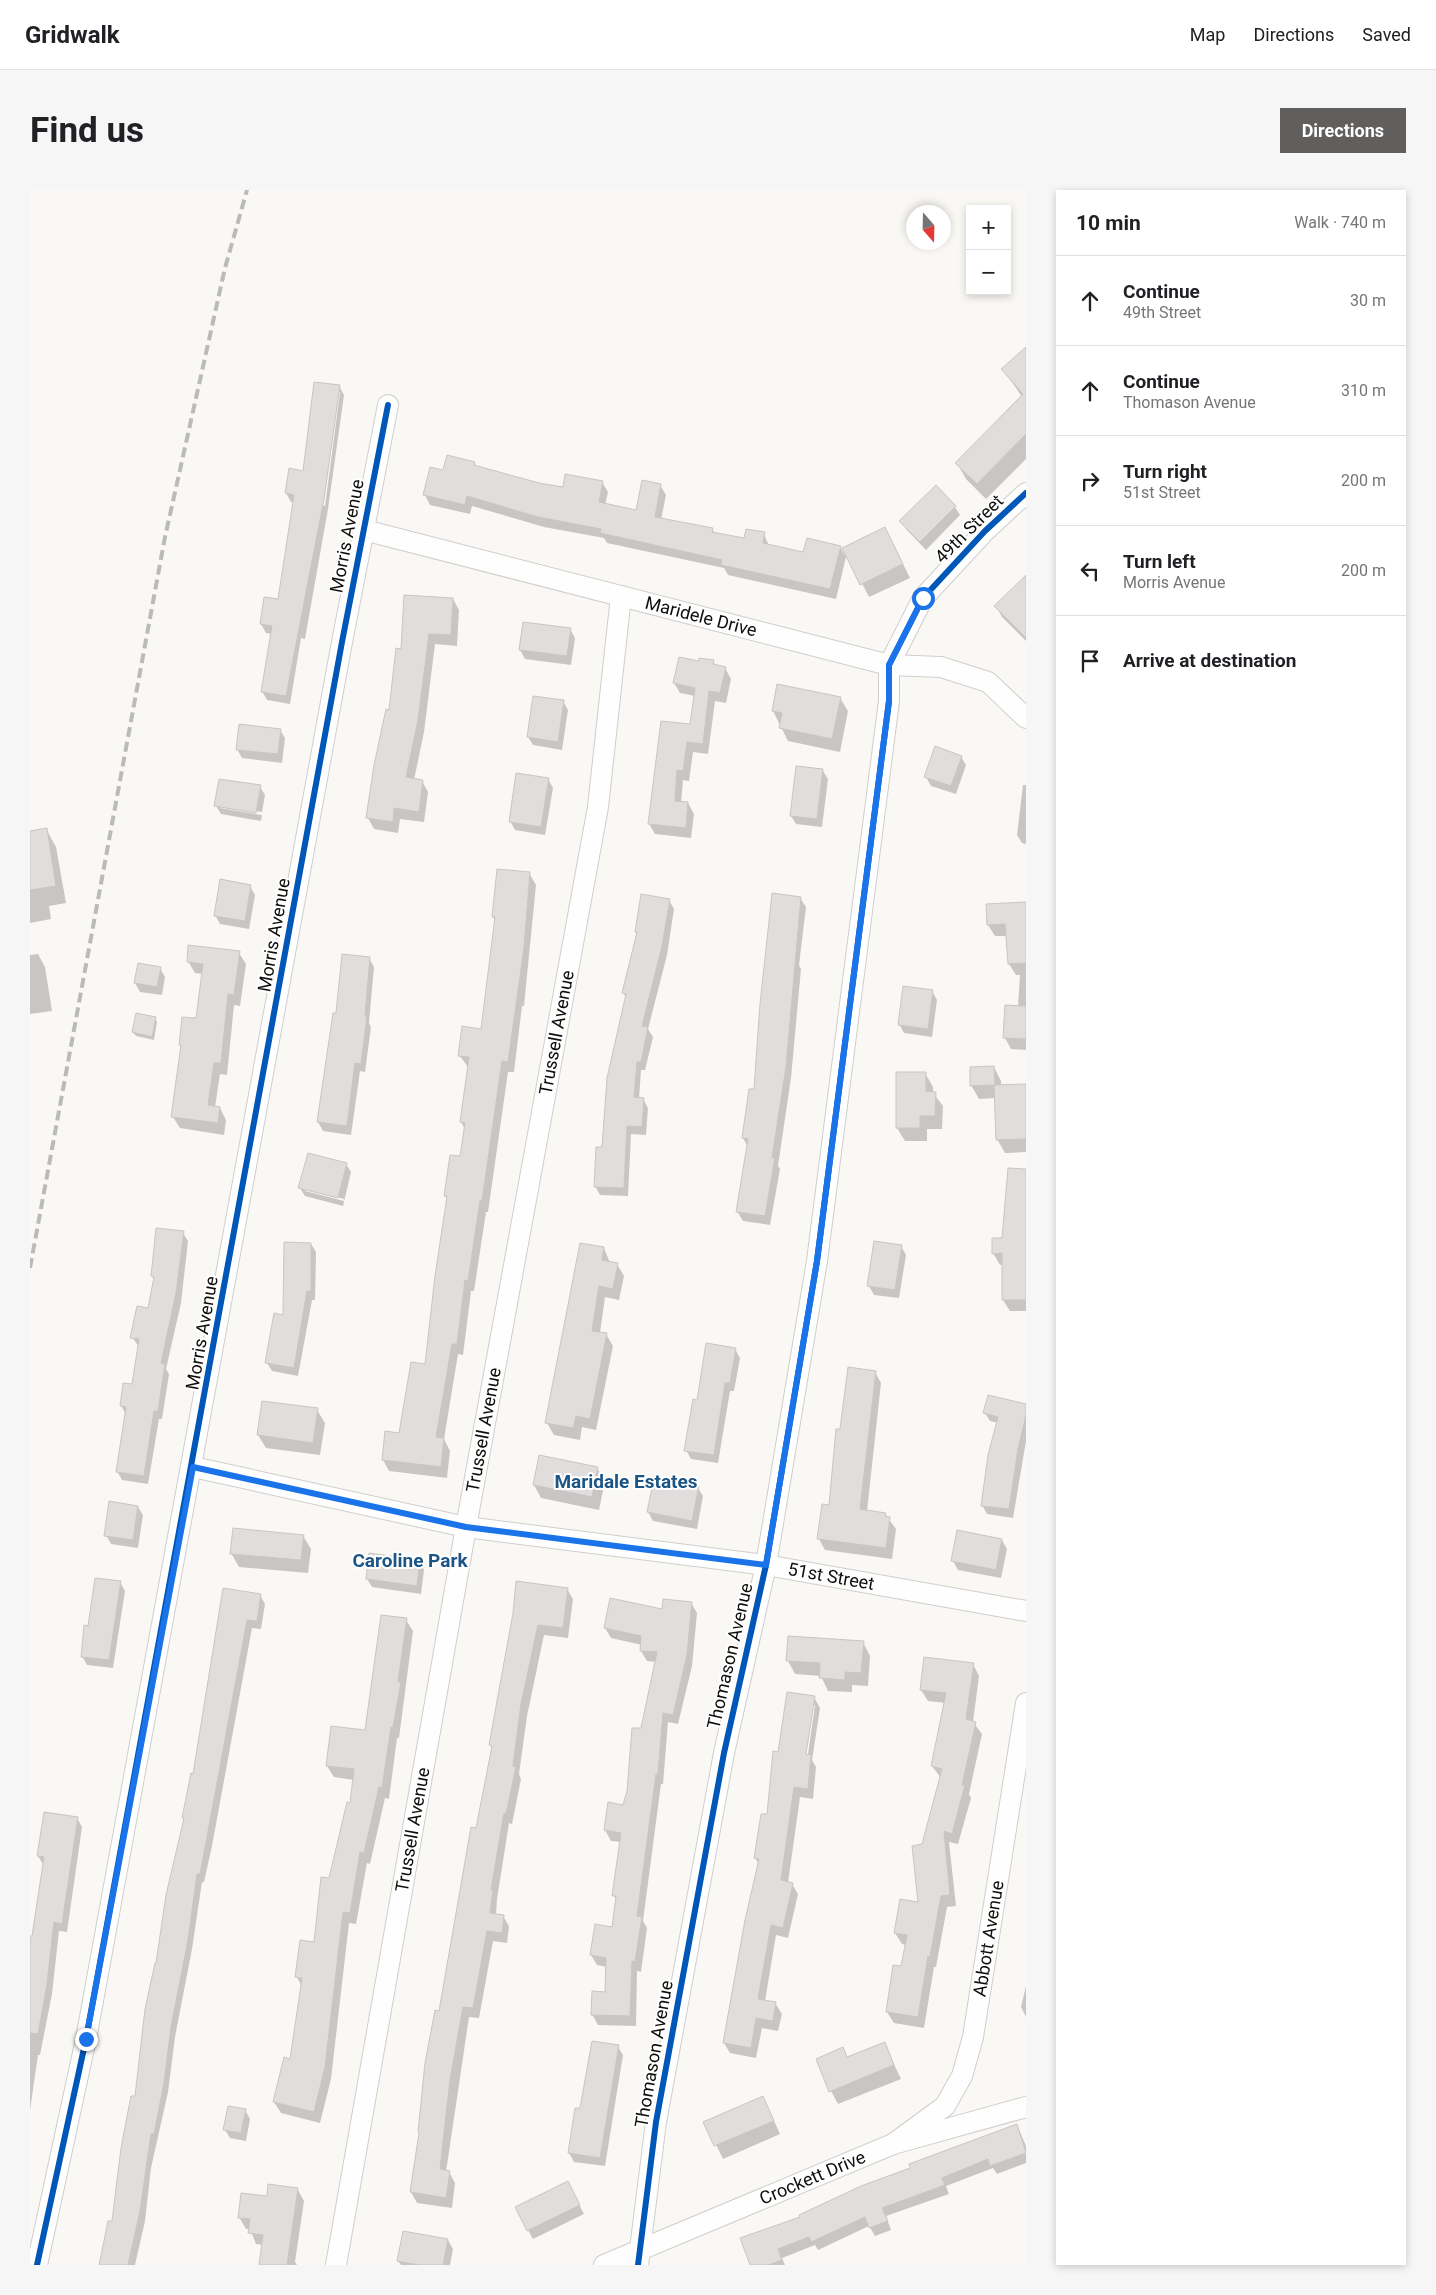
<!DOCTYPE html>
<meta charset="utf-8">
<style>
:root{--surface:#fff;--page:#f6f6f6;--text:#202124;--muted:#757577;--line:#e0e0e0;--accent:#615f5e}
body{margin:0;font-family:Roboto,sans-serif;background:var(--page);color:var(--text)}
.controls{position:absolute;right:15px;top:15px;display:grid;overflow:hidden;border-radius:0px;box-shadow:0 2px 8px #0003}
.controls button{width:45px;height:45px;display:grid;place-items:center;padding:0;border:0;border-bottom:1px solid var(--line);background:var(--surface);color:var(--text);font:25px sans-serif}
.compass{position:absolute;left:876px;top:15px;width:45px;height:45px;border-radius:50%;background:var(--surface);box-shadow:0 2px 8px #0003;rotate:160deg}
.stop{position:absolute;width:15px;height:15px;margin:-11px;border:4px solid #1a73e8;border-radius:50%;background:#fff}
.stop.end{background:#1a73e8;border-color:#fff;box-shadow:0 1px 5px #0008}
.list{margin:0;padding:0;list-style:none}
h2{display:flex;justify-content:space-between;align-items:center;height:65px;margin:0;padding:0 20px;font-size:21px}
h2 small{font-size:16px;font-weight:400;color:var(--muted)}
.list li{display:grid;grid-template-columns:32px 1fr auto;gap:15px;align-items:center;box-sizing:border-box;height:90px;padding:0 20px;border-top:1px solid var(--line)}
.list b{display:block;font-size:19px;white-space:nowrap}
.list p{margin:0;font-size:16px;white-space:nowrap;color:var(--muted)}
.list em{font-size:16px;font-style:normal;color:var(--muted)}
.icon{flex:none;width:28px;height:28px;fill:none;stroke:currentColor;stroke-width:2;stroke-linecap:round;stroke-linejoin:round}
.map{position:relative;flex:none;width:996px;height:2075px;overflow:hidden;border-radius:0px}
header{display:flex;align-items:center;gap:30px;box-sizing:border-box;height:70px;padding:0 25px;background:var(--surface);border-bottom:1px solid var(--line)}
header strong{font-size:24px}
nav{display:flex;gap:28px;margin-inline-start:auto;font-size:18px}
.intro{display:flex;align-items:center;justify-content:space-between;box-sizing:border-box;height:120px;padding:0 30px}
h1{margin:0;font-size:35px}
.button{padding:12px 22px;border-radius:0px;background:var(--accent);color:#fff;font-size:18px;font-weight:700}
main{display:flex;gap:30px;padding:0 30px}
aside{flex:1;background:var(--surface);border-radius:0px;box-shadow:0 2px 8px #0003}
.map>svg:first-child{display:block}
</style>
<header>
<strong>Gridwalk</strong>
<nav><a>Map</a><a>Directions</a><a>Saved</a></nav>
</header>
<div class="intro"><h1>Find us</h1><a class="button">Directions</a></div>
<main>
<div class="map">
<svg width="996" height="2075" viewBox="0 0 996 2075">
<rect width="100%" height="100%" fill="#faf8f5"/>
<!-- shadow -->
<g fill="#0003" fill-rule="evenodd">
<path d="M996,168V269L956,309L936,289L927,273L992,207L973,179Z"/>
<path d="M309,196L314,205L298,319L275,449L271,448L260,514L237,510L232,501L242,444L236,443L231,434L249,411L264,312H261L256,303L274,282ZM308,202H310L295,316L292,315Z"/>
<path d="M444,273L447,277L508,294L534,299L572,292L578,302L575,315L607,322L630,295L636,305L631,330L682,339L685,344L715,350L734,344L739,356L774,364L810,357L816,367L806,409L698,385L694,378L577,353L574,348L514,337L442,316L440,324L400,315L395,305L414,281Z"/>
<path d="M906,297L925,317L930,325L896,360L876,339L871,331Z"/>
<path d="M862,352L880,388L839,407L814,358Z"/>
<path d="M996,388V451L972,427L966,416Z"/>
<path d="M423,409L429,420L427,456L405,454L394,542L384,590L392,591L398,602L394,632L370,629L368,643L344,639L338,628L372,460Z"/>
<path d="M540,439L545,448L541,475L495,469L490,460Z"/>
<path d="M683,471L686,476L695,478L701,489L696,513L685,511L678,564L663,562L659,591L653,590L651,613H658L664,624L661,648L625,644L619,634L661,536L665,506L650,503L644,493L670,473Z"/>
<path d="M810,508L818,521L810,562L758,551L743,521Z"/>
<path d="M533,511L538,520L532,560L503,555L498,547Z"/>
<path d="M250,540L255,548L252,573L212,568L207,559Z"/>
<path d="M931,567L936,575L926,604L901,596L896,587Z"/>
<path d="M793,581L798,589L792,637L766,634L761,626Z"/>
<path d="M518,589L523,598L515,645L485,640L480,631Z"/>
<path d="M993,595H996V654L992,653L987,645Z"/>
<path d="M230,597L235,605L232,622L190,616V618L232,625L231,631L191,624L186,616Z"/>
<path d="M16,639L26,657L36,713L19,716L21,729L0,733V642Z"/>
<path d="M499,683L506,695L494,816H492L484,882H478L458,1022H456L444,1101H441L433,1165L428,1164L414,1249L420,1261L417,1288L359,1281L353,1270L370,1244L396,1175L418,1010L415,1006L431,968L435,939L431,932L438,877L430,866L452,840L465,730L463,727Z"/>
<path d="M220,696L225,705L219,739L190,734L185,725Z"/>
<path d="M770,708L776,717L769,775L771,779L761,888L748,976L750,979L740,1035L713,1031L707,1021L718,957L713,948Z"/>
<path d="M639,710L644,719L637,765L618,839L623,847L615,880H611L609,909H613L618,918L616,945L601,944L598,1006L570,1005L565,996L596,808L593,802L608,745L606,742Z"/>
<path d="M996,713V860L981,859L975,848L988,817L990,785H986L979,774L977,746H965L958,735Z"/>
<path d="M209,763L216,774L210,816L204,815L197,885L190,884L185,917L190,918L196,930L194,945L150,938L143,927L152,859L150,855L167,830L173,784L165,783L158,771Z"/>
<path d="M8,764L15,777L22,821L0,824V765Z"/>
<path d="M339,768L344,777L339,833L341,837L335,882L330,881L321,945L293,941L288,932L307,825Z"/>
<path d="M130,778L135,787L132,805L110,802L105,793Z"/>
<path d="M902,801L907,810L902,847L874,843L869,834Z"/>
<path d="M125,828L127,832L124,850L106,846L103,842Z"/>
<path d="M964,877L971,891V896L996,895V962L975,963L967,949L966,908L949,909L941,895Z"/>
<path d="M895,883L903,897V903L913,916L912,939H897V951H875L867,938Z"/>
<path d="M316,974L321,982L313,1016L275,1006L270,998ZM275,998L314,1009V1011L275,1001Z"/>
<path d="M996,980V1121H980L973,1110V1074L970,1075L963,1063L974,1049Z"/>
<path d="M153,1043L158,1051L151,1113L136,1179L139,1184L132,1229H129L118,1294L92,1290L87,1281L96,1225L91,1215L103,1196L109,1157L102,1147L119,1120L125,1091L122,1086Z"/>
<path d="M281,1054L286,1062L285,1110H282L268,1186L242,1181L237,1173Z"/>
<path d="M871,1056L876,1065L869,1108L844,1105L839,1096Z"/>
<path d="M574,1058L580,1073L587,1074L594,1086L589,1110L575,1107L570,1143L576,1144L583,1156L566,1240L552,1237L550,1250L524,1245L517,1233Z"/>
<path d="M705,1159L710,1168L704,1201H700L688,1273L661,1269L656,1260L668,1211Z"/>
<path d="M845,1182L851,1193L837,1321L855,1324L866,1339L862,1369L795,1360L789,1349L800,1316L811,1241Z"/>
<path d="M996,1215V1251L983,1328L957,1324L952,1315L968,1233L960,1231L955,1223Z"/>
<path d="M287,1220L295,1233L290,1265L236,1258L228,1245Z"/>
<path d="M567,1278L575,1291L569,1320L511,1308L504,1295Z"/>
<path d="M668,1298L673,1306L667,1339L623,1331L618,1322Z"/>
<path d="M108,1317L113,1325L108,1358L81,1354L76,1345Z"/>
<path d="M273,1346L281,1359L278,1383L209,1377L201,1363Z"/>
<path d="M972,1350L977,1359L971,1388L928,1380L923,1371Z"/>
<path d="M389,1371L394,1380L391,1404L342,1397L337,1389Z"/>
<path d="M90,1392L95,1401L83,1478L57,1475L52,1466L59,1437Z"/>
<path d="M537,1399L543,1409L538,1448L514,1445L497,1526L489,1584L491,1589L482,1634L479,1633L467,1709L466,1725L473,1726L479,1736L477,1753L463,1751L449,1828L439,1827L416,1982H419L425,1993L422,2018L387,2013L381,2002L410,1823L463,1560L460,1555L484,1424Z"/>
<path d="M194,1400L230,1405L235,1414L231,1439L222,1438L182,1656L174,1692H172L162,1759L145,1847L138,1902L121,1978L115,2031L105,2075H72L83,2033L155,1630L153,1628L164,1585Z"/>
<path d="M661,1413L667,1423L662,1476L648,1534L638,1532L633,1594H631L613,1731L617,1738L611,1782L607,1781L606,1836L568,1835L562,1824L576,1803L577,1777L567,1775L561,1765L583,1738L587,1711L584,1706L591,1652L581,1651L575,1640L579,1614L594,1616L626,1472L617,1471L611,1461L612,1455L581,1448L575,1438Z"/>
<path d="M376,1430L383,1441L369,1548H367L359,1609L355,1608L340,1674L337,1673L326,1734L319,1733L301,1889L290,1933L251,1923L244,1912L261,1870L272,1797L267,1787L285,1753L321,1614L324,1590L304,1587L297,1576L336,1542Z"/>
<path d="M833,1452L840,1466L838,1496L822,1495V1502L798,1501L791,1486L765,1484L758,1471Z"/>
<path d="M943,1474L949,1486L943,1532L952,1544L939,1604L941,1608L928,1654L919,1652L926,1716L917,1717L906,1777H904L894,1838L864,1833L857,1822L872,1778L876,1755L872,1754L865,1743L889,1713L893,1656L911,1588L902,1576L916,1513L898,1511L891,1500Z"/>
<path d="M784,1507L790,1518L782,1570L786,1577L783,1609L770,1607L758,1693L762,1694L768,1704L758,1748L746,1745L735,1811L745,1813L752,1824L748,1841L732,1838L726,1868L700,1863L694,1853L729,1674L725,1668L738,1626L749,1563ZM782,1515H785L777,1571L774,1570Z"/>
<path d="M15,1623L47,1628L52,1637L37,1742L29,1741L22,1804L10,1865H8L0,1920V1747H3L14,1676L8,1666Z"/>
<path d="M996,1796V1827L991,1817Z"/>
<path d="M854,1853L871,1889L808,1914L801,1901L813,1859L818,1868Z"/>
<path d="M588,1857L593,1865L575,1976L544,1972L539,1963L551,1920Z"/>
<path d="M733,1907L750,1944L693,1969L675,1932Z"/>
<path d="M215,1920L220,1929L216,1951L200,1948L195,1940Z"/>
<path d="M987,1935L996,1956V1973L967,1984L963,1978L916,1996L919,2004L856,2026L861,2040L845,2046L839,2036L788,2060L785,2055L752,2068L755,2075H721L771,2027Z"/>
<path d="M268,2000L274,2011L265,2072L267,2075H230L233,2055L226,2054L220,2039H216L209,2027L238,2008Z"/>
<path d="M542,2001L554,2024L503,2049L498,2040Z"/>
<path d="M418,2050L423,2059L420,2075H371L368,2071Z"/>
</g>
<!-- building -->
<g fill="#e0dddc" stroke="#c8c6c4">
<path d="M996,157V244L947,294L925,273L993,204L971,179Z"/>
<path d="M284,192L310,195L294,309L256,506L231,502L242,436L230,434L234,407L248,409L264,305L255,303L259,278L273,281Z"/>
<path d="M417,265L445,272L444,275L509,293L533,297L535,284L573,291L569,312L606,320L612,290L631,294L625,327L683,338L682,342L714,348L716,339L735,342L733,353L773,362L777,348L811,356L800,399L691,375L692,370L570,343L571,339L508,327L437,306L435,315L393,305L400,277L413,280Z"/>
<path d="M906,295L926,316L890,352L869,331Z"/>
<path d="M855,337L873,374L830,395L812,358Z"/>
<path d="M996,385V448L964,416Z"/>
<path d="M374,405L423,408L421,445L399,444L388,530L376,587L393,590L389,622L364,618L363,632L336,628L344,575L356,519L359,520L366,458L371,459Z"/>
<path d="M493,432L541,438L537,466L489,460Z"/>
<path d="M649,467L669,471V468L684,470L683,474L696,477L690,503L679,501L673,554L657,552L653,581L647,580L645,611L658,612L656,638L618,634L631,531L660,534L665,498L643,493Z"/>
<path d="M747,494L811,507L802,549L749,538L752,523L742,521Z"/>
<path d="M503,506L534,510L528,552L497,547Z"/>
<path d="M209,534L251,539L248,564L206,560Z"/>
<path d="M905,556L932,566L921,596L894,587Z"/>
<path d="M766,576L793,579L787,629L760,626Z"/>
<path d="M486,583L519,588L511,637L479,632Z"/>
<path d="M189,589L231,595L226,623L184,616Z"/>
<path d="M17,638L26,696L0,700V641Z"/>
<path d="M467,679L500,682L494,758L478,872L472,871L452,1011H450L438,1091L435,1090L427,1154H422L406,1247L414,1248L411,1277L352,1270L355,1241L369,1243L381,1172L395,1174L405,1086L417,1006H414L420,965L430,966L435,933L430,932L439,867L428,866L432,836L451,839L465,727H462Z"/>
<path d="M190,689L221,695L215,731L184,726Z"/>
<path d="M742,703L771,707L756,877L742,968H745L735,1026L706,1022L718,949L712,948L719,899H724L730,814Z"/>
<path d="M611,704L640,709L632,756L612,836L618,837L611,872H607L604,907L614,908L612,937L597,936L594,998L564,997L566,957H572L577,888L596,804L592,803L607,742H605Z"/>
<path d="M996,712V773L978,774L975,734L957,735L956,714Z"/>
<path d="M158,755L210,761L204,805L198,804L191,873H184L178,915L190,917L188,933L141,927L151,855H149L152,827L166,828L173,774L157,772Z"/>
<path d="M312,764L340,767L335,826L337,827L331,874L325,873L317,936L287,932L303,823H306Z"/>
<path d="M108,773L131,777L127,797L104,793Z"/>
<path d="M873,796L903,800L898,839L868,835Z"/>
<path d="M975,815L996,816V849L973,848Z"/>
<path d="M106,823L126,827L122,847L102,842Z"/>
<path d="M964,876L965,895L940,896V877Z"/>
<path d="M866,882H896V901L906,902L905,926H890V938H866Z"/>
<path d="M996,894V949L966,950L964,895Z"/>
<path d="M278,963L317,973L308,1008L268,998Z"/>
<path d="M978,978L996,979V1110H972V1063L962,1064V1048H972Z"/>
<path d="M126,1038L154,1041L146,1103L131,1173L135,1174L128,1221H124L114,1286L86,1282L96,1217L90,1216L93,1193L102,1194L109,1149L100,1148L107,1116L118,1118L124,1087L121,1086Z"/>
<path d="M844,1051L872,1055L865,1100L837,1096Z"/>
<path d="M254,1052L281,1053V1101H277L264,1178L235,1173L244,1123L253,1125Z"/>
<path d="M550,1053L574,1057L572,1070L588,1073L583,1099L569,1096L562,1141L577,1143L560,1229L546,1226L543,1238L515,1233Z"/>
<path d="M676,1153L706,1158L700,1193H695L684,1265L654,1261L663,1209L667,1210Z"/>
<path d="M818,1177L846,1181L830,1319L856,1323L855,1326L860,1327L856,1358L787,1349L792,1314L799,1315L806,1239H810Z"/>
<path d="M958,1205L996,1214V1225L988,1259L979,1319L951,1316L958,1265L968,1227L953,1223Z"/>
<path d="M232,1211L288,1218L283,1253L227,1245Z"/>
<path d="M509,1265L568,1277L562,1307L503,1295Z"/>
<path d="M624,1288L669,1296L662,1331L617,1322Z"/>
<path d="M79,1311L108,1316L103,1350L74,1346Z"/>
<path d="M203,1338L274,1345L271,1370L200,1364Z"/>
<path d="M927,1340L972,1349L966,1380L921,1371Z"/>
<path d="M339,1363L390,1370L387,1396L336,1389Z"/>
<path d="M65,1388L91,1391L79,1470L51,1467L54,1435L58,1436Z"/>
<path d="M486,1391L538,1398L533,1438L508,1435L491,1514L483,1576L486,1577L476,1624L474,1623L461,1700H463L460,1723L474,1725L472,1743L457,1741L443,1818L433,1817L420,1890L410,1979L420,1981L416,2008L380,2002L389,1943L388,1942L395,1873L405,1820L409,1821L441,1637L446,1638L462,1556L459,1555L483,1423Z"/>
<path d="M193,1398L231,1404L227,1431L217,1430L177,1647L170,1684H167L158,1750L141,1837L134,1893L124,1944H121L110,2021L98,2075H69L78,2031H82L91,1958L101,1906H105L115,1819L125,1773H126L136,1705L154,1628H152L161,1583L163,1584Z"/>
<path d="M580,1408L632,1419L633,1409L662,1412L657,1465L643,1525L633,1523L628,1584H626L607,1726L612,1727L605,1772L602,1771L600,1826L561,1825L562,1801L575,1802L576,1768L560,1765L565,1734L582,1737L586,1706H582L591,1643L574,1640L578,1612L593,1615L597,1601L602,1538H611L627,1462L610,1461L611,1446L574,1438Z"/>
<path d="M351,1425L377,1428L368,1492H371L363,1537H361L352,1598L349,1597L334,1663L330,1662L320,1723L313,1722L295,1877L284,1922L243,1912L254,1867L260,1869L272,1788L265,1787L270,1750L284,1752L291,1687L299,1688L317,1612L320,1613L324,1579L296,1576L301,1536L335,1540Z"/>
<path d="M758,1446L834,1451L831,1483L815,1482V1490L789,1488L790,1473L756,1471Z"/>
<path d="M894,1467L944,1473L936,1529L946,1532L932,1595H935L922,1644L914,1641L920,1705L911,1706L900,1767L898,1766L888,1827L856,1822L863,1775L871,1776L877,1745L864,1743L870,1709L888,1712L882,1656L892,1654L912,1579L901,1576L916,1503L890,1500Z"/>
<path d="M757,1502L785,1506L776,1564L781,1565L778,1599L764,1597L751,1690L763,1693L753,1738L741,1735L728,1809L746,1812L743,1831L726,1828L721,1858L693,1853L715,1730L729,1669L724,1668L731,1624H737L743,1561L748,1562Z"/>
<path d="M14,1622L48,1627L32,1734L24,1732L17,1794L8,1844L0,1843V1746H2L14,1667L7,1666Z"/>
<path d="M562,1851L589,1855L570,1968L538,1963L545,1918H550Z"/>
<path d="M855,1852L864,1875L799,1902L786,1869L813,1857L817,1867Z"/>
<path d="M733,1906L744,1931L684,1956L673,1932Z"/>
<path d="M198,1916L216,1919L211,1943L193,1940Z"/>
<path d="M987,1934L996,1963L960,1976L958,1969L912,1988L915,1995L852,2018L858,2031L839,2038L835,2027L781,2052L779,2047L748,2059L752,2070L738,2075H720L710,2048L770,2027L769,2025L831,1996L880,1978L879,1974Z"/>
<path d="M538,1991L550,2015L497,2041L485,2017Z"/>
<path d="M238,1994L268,1998L257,2075H229L233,2045L218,2043L220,2029L208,2028L211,2003L237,2006Z"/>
<path d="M373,2041L418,2049L413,2075H389L367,2071Z"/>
</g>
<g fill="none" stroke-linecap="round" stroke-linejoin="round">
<defs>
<g id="street">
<path id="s1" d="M334,340L859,475L911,477L958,492L996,528"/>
<path id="s2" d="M163,1277L436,1337L736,1375L996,1421"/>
<path id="s3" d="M863,1954L915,1916L932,1886L943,1847L996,1513"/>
<path d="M7,2075L56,1849L312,452L358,215"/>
<path id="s4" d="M306,2075L436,1337L568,617L591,406"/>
<path id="s5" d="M574,2075L863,1954L996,1917"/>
<path d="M608,2075L626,1932L694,1563L736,1375L787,1071L859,511V475L893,408L955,341L996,303"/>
</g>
</defs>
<!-- street casing -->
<use href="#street" stroke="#d0cecc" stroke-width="22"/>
<!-- street -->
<use href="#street" stroke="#fefefe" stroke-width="20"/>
<!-- rail -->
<path stroke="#bababa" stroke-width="4" stroke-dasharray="10 5" stroke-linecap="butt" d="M0,1078L135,347L195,78L217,0"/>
<defs>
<g id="cycleway">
<path d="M7,2075L56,1849L312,452L358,215"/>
<path d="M608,2075L626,1932L694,1563L736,1375L787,1071L859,511V475L893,408L955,341L996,303"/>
</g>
</defs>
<!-- cycleway casing -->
<use href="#cycleway" stroke="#fff" stroke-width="9"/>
<!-- cycleway -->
<use href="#cycleway" stroke="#0057b8" stroke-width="6"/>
</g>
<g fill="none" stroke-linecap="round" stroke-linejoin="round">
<!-- route -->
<path stroke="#1a73e8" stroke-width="6" d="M56,1849L163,1277L436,1337L736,1375L787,1071L859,511V475L893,408"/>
</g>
<g text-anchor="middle" stroke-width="4" stroke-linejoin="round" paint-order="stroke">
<!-- street labels -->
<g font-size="18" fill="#0f0d0c" stroke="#fff">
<text transform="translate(939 339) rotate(-45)" y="6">49th Street</text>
<text transform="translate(317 346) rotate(-79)" y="6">Morris Avenue</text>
<text dy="6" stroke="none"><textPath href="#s1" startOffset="348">Maridele Drive</textPath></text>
<text transform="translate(244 745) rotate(-80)" y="6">Morris Avenue</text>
<text dy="6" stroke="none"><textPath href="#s4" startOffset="1252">Trussell Avenue</textPath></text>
<text transform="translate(172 1143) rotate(-80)" y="6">Morris Avenue</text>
<text dy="6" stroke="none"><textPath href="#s4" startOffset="848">Trussell Avenue</textPath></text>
<text dy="6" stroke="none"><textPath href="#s2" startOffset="648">51st Street</textPath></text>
<text transform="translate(700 1466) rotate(-77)" y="6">Thomason Avenue</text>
<text dy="6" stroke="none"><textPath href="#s4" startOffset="442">Trussell Avenue</textPath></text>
<text dy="6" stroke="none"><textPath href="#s3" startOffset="239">Abbott Avenue</textPath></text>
<text transform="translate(624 1864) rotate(-80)" y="6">Thomason Avenue</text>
<text dy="6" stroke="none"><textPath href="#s5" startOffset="226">Crockett Drive</textPath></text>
</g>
<!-- neighbourhood labels -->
<g font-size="19" font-weight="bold" fill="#1b5586" stroke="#fff">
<text x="596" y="1298">Maridale Estates</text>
<text x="380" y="1377">Caroline Park</text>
</g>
</g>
</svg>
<div class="controls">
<button>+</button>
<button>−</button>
</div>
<svg class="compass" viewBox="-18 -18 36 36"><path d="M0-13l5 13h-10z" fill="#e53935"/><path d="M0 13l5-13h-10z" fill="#757577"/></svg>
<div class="stop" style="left:893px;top:408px"></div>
<div class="stop end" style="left:56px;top:1849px"></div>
</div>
<aside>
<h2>10 min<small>Walk · 740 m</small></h2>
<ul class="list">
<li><svg class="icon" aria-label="ahead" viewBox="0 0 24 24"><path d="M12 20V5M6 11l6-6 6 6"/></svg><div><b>Continue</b><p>49th Street</p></div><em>30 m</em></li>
<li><svg class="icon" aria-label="ahead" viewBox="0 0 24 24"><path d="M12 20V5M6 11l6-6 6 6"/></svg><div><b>Continue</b><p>Thomason Avenue</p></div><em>310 m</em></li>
<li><svg class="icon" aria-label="right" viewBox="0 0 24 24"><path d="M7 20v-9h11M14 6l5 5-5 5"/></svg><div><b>Turn right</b><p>51st Street</p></div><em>200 m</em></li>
<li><svg class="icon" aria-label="left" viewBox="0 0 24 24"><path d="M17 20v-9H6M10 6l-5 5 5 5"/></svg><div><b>Turn left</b><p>Morris Avenue</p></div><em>200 m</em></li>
<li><svg class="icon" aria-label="arrive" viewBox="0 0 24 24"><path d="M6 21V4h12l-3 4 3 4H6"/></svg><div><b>Arrive at destination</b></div></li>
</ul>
</aside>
</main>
